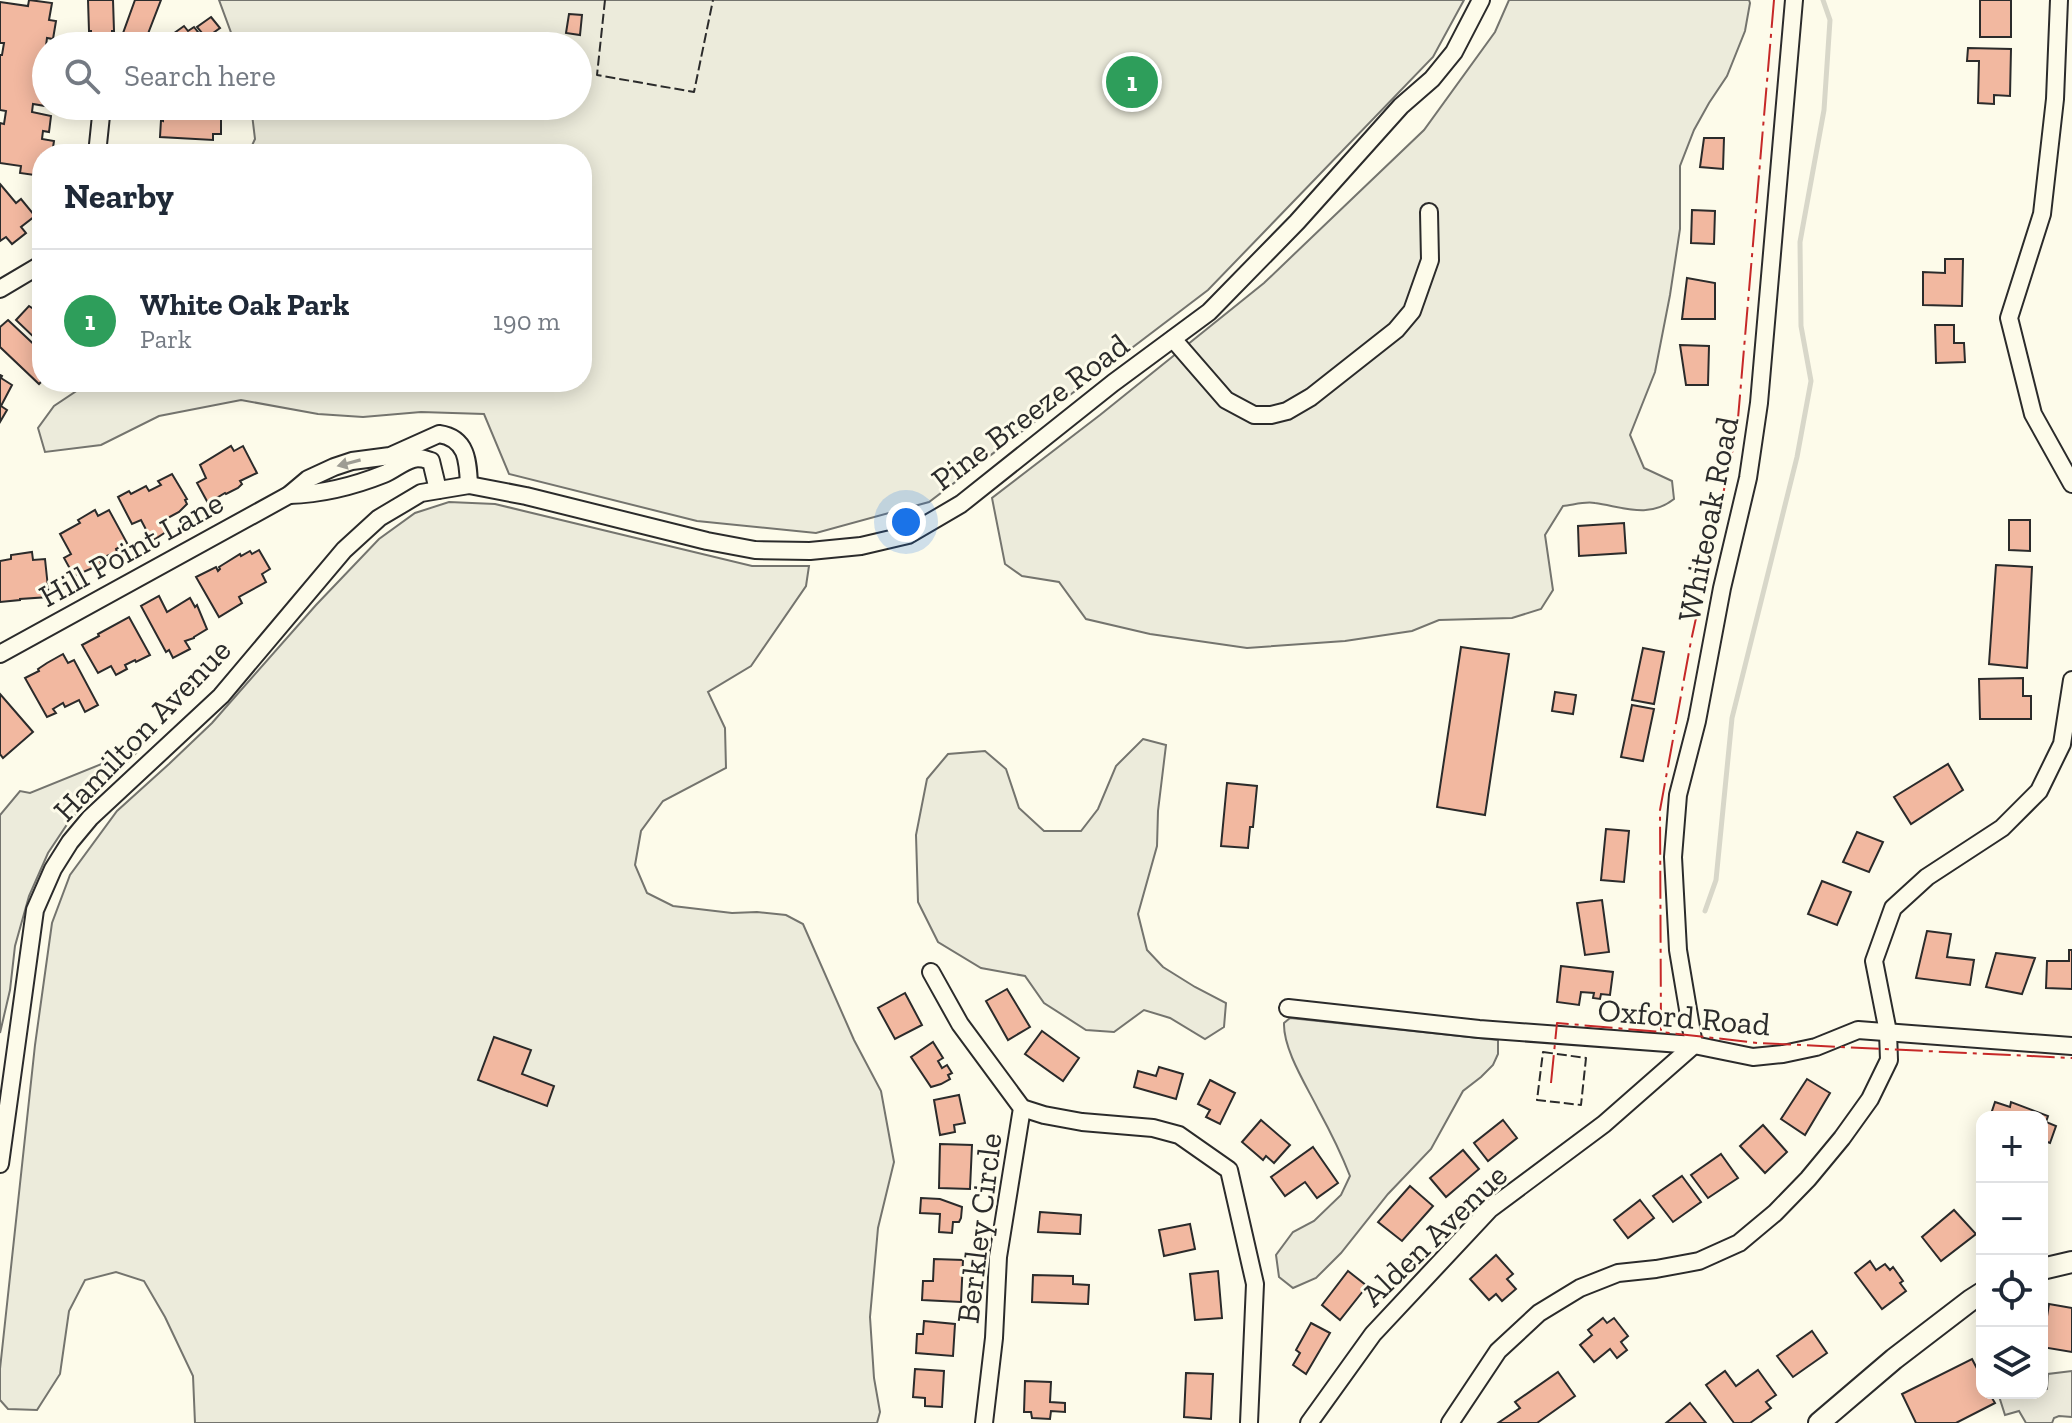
<!DOCTYPE html>
<meta charset="utf-8">
<style>
:root{--surface:#fff;--page:#f2f2f3;--text:#1f2937;--muted:#747a83;--line:#e0e1e3;--accent:#ea580c}
body{margin:0;font-family:"Zilla Slab",serif;background:var(--page);color:var(--text)}
.controls{position:absolute;right:24px;bottom:24px;display:grid;overflow:hidden;border-radius:16px;box-shadow:0 4px 20px #0003}
.controls button{width:72px;height:72px;display:grid;place-items:center;padding:0;border:0;border-bottom:2px solid var(--line);background:var(--surface);color:var(--text);font:40px sans-serif}
.you{position:absolute;left:906px;top:522px;width:28px;height:28px;margin:-20px;border:6px solid #fff;border-radius:50%;background:#1a73e8;box-shadow:0 0 0 12px #1a73e833}
.badge{display:grid;place-items:center;width:52px;height:52px;border-radius:50%;background:var(--accent);color:#fff;font-size:26px;font-weight:700}
.pin{position:absolute;translate:-50% -50%;border:4px solid #fff;box-shadow:0 2px 8px #0006}
.list{margin:0;padding:0;list-style:none}
h2{display:flex;justify-content:space-between;align-items:center;height:104px;margin:0;padding:0 32px;font-size:34px}
h2 small{font-size:26px;font-weight:400;color:var(--muted)}
.list li{display:grid;grid-template-columns:52px 1fr auto;gap:24px;align-items:center;box-sizing:border-box;height:144px;padding:0 32px;border-top:2px solid var(--line)}
.list b{display:block;font-size:30px;white-space:nowrap}
.list p{margin:0;font-size:26px;white-space:nowrap;color:var(--muted)}
.list em{font-size:26px;font-style:normal;color:var(--muted)}
.icon{flex:none;width:44px;height:44px;fill:none;stroke:currentColor;stroke-width:2;stroke-linecap:round;stroke-linejoin:round}
.map{position:relative;flex:none;width:2072px;height:1423px;overflow:hidden}
.search{position:absolute;background:var(--surface);box-shadow:0 4px 20px #0003;left:32px;top:32px;width:560px;height:88px;display:flex;align-items:center;gap:20px;box-sizing:border-box;padding:0 28px;border-radius:44px;color:var(--muted);font-size:30px}
.panel{position:absolute;background:var(--surface);box-shadow:0 4px 20px #0003;left:32px;top:144px;width:560px;height:248px;border-radius:32px}
.map>svg:first-child{display:block}
</style>
<div class="map">
<svg width="2072" height="1423" viewBox="0 0 2072 1423">
<rect width="100%" height="100%" fill="#fdfbea"/>
<!-- green -->
<g fill="#ecebdb" stroke="#74746e" stroke-width="2">
<path d="M219,0H1464L1433,57L1208,290L929,502L816,533L697,521L509,474L484,414L421,412L363,417L318,414L241,400L159,416L101,445L45,452L38,428L54,406L90,382H582V154H248L255,139L251,106H578V46H236Z"/>
<path d="M1509,0H1749L1750,3L1745,31L1727,76L1709,103L1694,130L1680,166V229L1670,295L1655,372L1630,435L1644,468L1672,481L1674,499C1649,519 1623,507 1595,503C1585,501 1573,505 1563,506L1545,535L1553,590L1541,609L1512,618L1439,620L1412,631L1345,641L1247,648L1150,634L1086,619L1059,582L1022,576L1005,564L992,498L1100,415L1264,283L1424,130L1495,32Z"/>
<path d="M449,502L495,504L752,566H809L806,586L751,666L708,692L725,728L726,768L663,801L641,831L635,865L647,893L673,906L732,913L757,912L786,915L803,924L854,1040L881,1091L894,1162L878,1228L870,1317L874,1378L880,1412L877,1423H195L193,1376L165,1317L144,1281L116,1272L85,1280L69,1311L60,1374L37,1410L8,1409L0,1400V1369L35,1045L52,923L70,875L117,811L169,764L212,723L316,605L379,539L415,513Z"/>
<path d="M1143,739L1166,745L1158,811L1157,846L1138,914L1147,950L1163,967L1195,987L1226,1003L1224,1027L1205,1039L1170,1018L1144,1010L1114,1032L1086,1030L1044,1003L1025,976L981,968L938,942L918,902L916,835L927,779L948,754L985,751L1006,769L1019,808L1044,831H1081L1098,809L1116,766Z"/>
<path d="M141,748L70,820L48,853L29,896L15,946L10,990L0,1033V815L20,791L30,793Z"/>
<path d="M1290,1018L1498,1040V1054L1493,1065L1481,1077L1463,1091L1431,1149L1388,1194L1341,1253L1316,1278L1293,1288L1279,1277L1276,1255L1293,1232L1314,1221L1341,1195L1350,1176C1341,1153 1330,1131 1318,1109C1306,1085 1283,1049 1284,1023Z"/>
</g>
<!-- parking -->
<path fill="#eceadb" stroke="#74746e" stroke-width="2" d="M2072,1371V1417L2059,1416L2054,1418L2052,1423H2026L2019,1411L2005,1415L1998,1393H2042V1390L2047,1389L2048,1374Z"/>
<g fill="none" stroke-linecap="round" stroke-linejoin="round">
<!-- stream -->
<path stroke="#d8d7c9" stroke-width="5" d="M1705,911L1716,880L1732,718L1797,457L1811,381L1801,326L1800,242L1824,110L1830,20L1823,0"/>
</g>
<!-- building -->
<g fill="#f2b8a0" stroke="#2b2b2b" stroke-width="2">
<path d="M29,0L52,3L49,20L56,21L53,39L47,38L46,46H49H46V64H43L42,70L46,72V81L42,80V87H46L45,106L33,104L32,112L51,116L49,132L43,131L42,139L54,141L52,154H42V176L20,173L21,166L0,163V123L4,124L6,111L0,110V55H2L4,43H0V2L28,6Z"/>
<path d="M88,0H113L114,31H112V36H91V31H89Z"/>
<path d="M135,0H161L144,44L122,36Z"/>
<rect x="1980" y="0" width="31" height="37"/>
<path d="M569,14L582,15L580,35L566,33Z"/>
<path d="M211,17L220,28L206,38L197,27Z"/>
<path d="M184,26L188,31L194,27L205,41L198,46H156Z"/>
<path d="M1968,48L2011,49L2010,96L1994,95V104L1978,103L1979,61H1967Z"/>
<path d="M169,113L221,116V134H213V140L160,137L161,120L163,121V116H168Z"/>
<path d="M1704,138H1724L1723,169L1700,167Z"/>
<path d="M0,184L16,203L21,199L35,216L21,227L26,233L12,244L6,237L0,241Z"/>
<path d="M1692,210L1715,211L1714,244L1691,243Z"/>
<path d="M1945,259H1963L1962,306L1923,305V272L1945,273Z"/>
<path d="M1687,278L1715,283V319H1682Z"/>
<path d="M36,303L42,309V345L16,320L29,306L32,308Z"/>
<path d="M8,320L42,352V381L39,384L0,347V327Z"/>
<path d="M1935,325H1954V343H1964L1965,362L1936,363Z"/>
<path d="M1680,345L1709,346L1708,385H1686Z"/>
<path d="M0,375L2,376L1,378L12,385L1,406L7,410L0,422Z"/>
<path d="M231,446L234,451L243,446L257,473L240,481L242,484L238,488L226,494L225,493L208,503L197,483L206,478L200,465Z"/>
<path d="M172,474L187,499L185,500L187,504L179,512L164,520L169,530L152,541L141,520L132,524L118,497L129,491L131,494L146,486L149,491L161,485L158,481Z"/>
<path d="M95,510L98,516L109,510L127,543L116,549L117,552L99,559L102,564L74,576L64,558L71,554L60,534L80,523L78,520Z"/>
<path d="M2009,520H2030V551L2009,550Z"/>
<path d="M1624,523L1626,553L1579,556L1578,526Z"/>
<path d="M259,550L270,569L262,574L266,582L239,597L242,603L219,617L196,577L216,567L218,571L220,569L219,567L240,554L241,556L250,551L252,554Z"/>
<path d="M32,552L33,560L45,559L49,597L20,599V600L0,602V561L11,559V555Z"/>
<path d="M1996,565L2032,567L2027,668L1989,664Z"/>
<path d="M159,596L167,612L190,598L195,607L197,605L207,629L194,637V638L185,641L190,649L173,658L169,650L166,652L141,606Z"/>
<path d="M129,617L150,655L136,662L135,660L125,665L127,669L116,675L111,666L98,673L82,645L99,636L98,634Z"/>
<path d="M1461,647L1509,654L1485,815L1437,807Z"/>
<path d="M1643,648L1664,652L1654,704L1632,700Z"/>
<path d="M63,654L68,663L74,660L98,705L85,712L79,700L65,707L63,703L53,709L56,713L47,717L25,678L39,671L38,669L47,663Z"/>
<path d="M2023,678V696H2031V719H1980L1979,679Z"/>
<path d="M1555,692L1576,695L1573,714L1552,711Z"/>
<path d="M0,694L33,732L3,758L0,754Z"/>
<path d="M1632,705L1654,709L1643,761L1621,757Z"/>
<path d="M1948,764L1963,790L1911,824L1894,797Z"/>
<path d="M1227,783L1257,786L1253,827H1250L1248,848L1221,846Z"/>
<path d="M1606,829L1629,831L1624,882L1601,880Z"/>
<path d="M1857,832L1883,842L1869,872L1843,862Z"/>
<path d="M1822,881L1851,892L1837,925L1808,914Z"/>
<path d="M1602,900L1609,952L1585,955L1577,903Z"/>
<path d="M1927,931L1951,934L1947,957L1974,960L1970,985L1916,978Z"/>
<path d="M2069,950H2072V989L2046,988L2047,961H2069Z"/>
<path d="M1996,953L2035,958L2022,994L1986,987Z"/>
<path d="M1561,966L1613,972L1610,995L1601,994L1600,999L1593,998L1594,993L1581,992L1579,1005L1557,1002Z"/>
<path d="M1007,989L1030,1027L1008,1040L986,1001Z"/>
<path d="M905,993L922,1025L895,1039L878,1008Z"/>
<path d="M1042,1031L1079,1058L1063,1081L1025,1054Z"/>
<path d="M494,1037L531,1050L522,1074L554,1086L547,1106L478,1080Z"/>
<path d="M933,1042L943,1058L938,1061L942,1068L947,1065L952,1073L948,1075L950,1079L941,1084L931,1087L911,1057Z"/>
<path d="M1159,1067L1183,1074L1176,1099L1134,1087L1138,1071L1156,1076Z"/>
<path d="M1807,1079L1830,1093L1805,1135L1781,1119Z"/>
<path d="M1210,1080L1235,1093L1220,1124L1206,1117L1210,1110L1198,1104Z"/>
<path d="M959,1095L965,1123L954,1125L955,1132L940,1135L934,1100Z"/>
<path d="M1995,1102L2010,1107L2011,1102L2048,1116L2046,1122L2056,1126L2050,1143L2042,1140V1117H1990Z"/>
<path d="M1261,1120L1290,1145L1274,1163L1266,1156L1263,1160L1242,1142Z"/>
<path d="M1503,1120L1517,1138L1488,1161L1474,1143Z"/>
<path d="M1763,1125L1787,1152L1765,1173L1740,1146Z"/>
<path d="M940,1144L972,1145L970,1189L939,1188Z"/>
<path d="M1313,1147L1338,1183L1317,1198L1305,1182L1285,1196L1271,1177Z"/>
<path d="M1463,1150L1479,1169L1446,1197L1430,1178Z"/>
<path d="M1721,1154L1738,1178L1708,1198L1691,1175Z"/>
<path d="M1682,1176L1701,1202L1673,1222L1653,1196Z"/>
<path d="M1410,1186L1433,1206L1402,1241L1378,1222Z"/>
<path d="M921,1198L940,1199L962,1207L961,1218L959,1222H953L952,1233L939,1232L940,1214L920,1213Z"/>
<path d="M1640,1200L1654,1218L1628,1238L1614,1220Z"/>
<path d="M1954,1210L1976,1234L1941,1261L1922,1237Z"/>
<path d="M1040,1212L1081,1215L1080,1234L1038,1232Z"/>
<path d="M1190,1224L1195,1249L1164,1256L1159,1230Z"/>
<path d="M1496,1255L1513,1274L1507,1279L1516,1289L1502,1301L1496,1294L1489,1300L1470,1279Z"/>
<path d="M934,1259L963,1260L961,1302L922,1300L923,1281H933Z"/>
<path d="M1870,1261L1876,1270L1885,1264L1890,1270L1893,1267L1903,1281L1900,1283L1906,1291L1882,1309L1855,1273Z"/>
<path d="M1218,1271L1222,1318L1195,1320L1190,1274Z"/>
<path d="M1348,1271L1367,1286L1340,1320L1322,1305Z"/>
<path d="M1033,1275L1073,1276V1284L1089,1285L1088,1304L1032,1302Z"/>
<path d="M2049,1304L2072,1308V1352L2042,1347Z"/>
<path d="M1603,1318L1607,1323L1614,1318L1628,1336L1621,1342L1627,1350L1617,1358L1610,1349L1594,1362L1580,1345L1592,1335L1588,1330Z"/>
<path d="M924,1321L955,1324L953,1356L916,1353L917,1334H923Z"/>
<path d="M1311,1323L1330,1333L1306,1374L1293,1365L1300,1353L1296,1350Z"/>
<path d="M1812,1331L1827,1353L1793,1377L1777,1356Z"/>
<path d="M1972,1359L1982,1378V1393H1989L1995,1403L1956,1423H1916L1902,1394Z"/>
<path d="M915,1369L944,1371L942,1407L925,1406V1398L913,1397Z"/>
<path d="M1758,1370L1776,1395L1766,1402L1771,1408L1750,1423H1734L1706,1385L1725,1371L1736,1386Z"/>
<path d="M1558,1372L1575,1396L1537,1423H1498L1520,1408L1515,1402Z"/>
<path d="M1186,1373L1213,1374L1211,1419L1184,1417Z"/>
<path d="M1025,1381L1051,1382L1050,1402L1065,1403V1412L1051,1411L1050,1419L1032,1418L1031,1412H1024Z"/>
<path d="M1690,1403L1706,1423H1666Z"/>
</g>
<g fill="none" stroke-linecap="round" stroke-linejoin="round">
<defs>
<g id="minor">
<path d="M2059,0L2055,99L2042,214L2009,318L2033,414L2072,484"/>
<path d="M97,154L102,106"/>
<path d="M0,289L42,264"/>
<path d="M1173,339L1226,400L1254,415H1271L1287,411L1311,397L1396,330L1412,311L1430,260L1429,212"/>
<path d="M289,495C322,494 354,486 384,474C394,470 402,462 413,459C420,457 424,459 431,461L438,490"/>
<path d="M0,654L289,495L308,479L334,467L352,461L390,456L439,434C467,438 468,461 469,485"/>
<path d="M931,972L960,1024L1022,1108L998,1257L994,1338L984,1423"/>
<path d="M1288,1008L1479,1029L1694,1045L1753,1057L1783,1054L1816,1047L1858,1030L2072,1046"/>
<path d="M1694,1045L1678,950L1673,857L1678,795L1697,721L1722,588L1748,478L1759,403L1794,0"/>
<path d="M1022,1108L1044,1115L1082,1122L1153,1128L1179,1135L1229,1170L1255,1284L1249,1423"/>
<path d="M0,1164L35,910L53,869L70,842L90,818L221,696L344,550L379,518L421,493L469,485L526,496L707,541L755,550L810,551L861,546L908,535L961,504L1113,383L1209,312L1297,222L1401,106L1432,79L1454,52L1481,0"/>
<path d="M1309,1423L1373,1334L1490,1209L1604,1124L1694,1045"/>
<path d="M1450,1423L1498,1351L1539,1313L1580,1288L1618,1273L1656,1269L1699,1261L1739,1243L1775,1213L1808,1179L1842,1138L1870,1099L1889,1060L1888,1032L1874,961L1893,908L1927,877L2002,828L2039,791L2062,744L2072,680"/>
</g>
<g id="tertiary">
<path d="M2042,1269L2072,1262"/>
<path d="M1819,1423L1894,1359L1971,1300L1982,1293"/>
</g>
</defs>
<!-- minor casing -->
<use href="#minor" stroke="#2b2b2b" stroke-width="20"/>
<!-- tertiary casing -->
<use href="#tertiary" stroke="#2b2b2b" stroke-width="24"/>
<!-- minor -->
<use href="#minor" stroke="#fdfbea" stroke-width="16"/>
<!-- tertiary -->
<use href="#tertiary" stroke="#fdfbea" stroke-width="20"/>
<!-- fence -->
<g stroke="#2b2b2b" stroke-width="2" stroke-dasharray="10 4" stroke-linecap="butt">
<path d="M605,0L597,75L694,92L713,0"/>
<path d="M1543,1052L1586,1058L1581,1105L1537,1100Z"/>
</g>
<!-- power -->
<g stroke="#c62828" stroke-width="2" stroke-dasharray="28 6 4 6" stroke-linecap="butt">
<path d="M1774,0L1737,430L1691,641L1660,810L1661,1032L1758,1043L2072,1058"/>
<path d="M1551,1083L1557,1023L1661,1032"/>
</g>
</g>
<!-- one-way arrows -->
<defs><path id="oneway-solid" d="M-6-.8H1V-3.2L6.5 0L1 3.2V.8H-6Z" transform="scale(2)"/></defs>
<use fill="#9e9d94" href="#oneway-solid" transform="translate(349 463) rotate(165)"/>
<g text-anchor="middle" stroke-width="6" stroke-linejoin="round" paint-order="stroke">
<!-- street labels -->
<g font-size="32" fill="#2b2b2b" stroke="#fdfbea">
<text transform="translate(1030 412) rotate(-37)" y="11">Pine Breeze Road</text>
<text transform="translate(1708 519) rotate(-79)" y="11">Whiteoak Road</text>
<text transform="translate(131 549) rotate(-29)" y="11">Hill Point Lane</text>
<text transform="translate(142 730) rotate(-46)" y="11">Hamilton Avenue</text>
<text transform="translate(1684 1017) rotate(5)" y="11">Oxford Road</text>
<text transform="translate(979 1228) rotate(-83)" y="11">Berkley Circle</text>
<text transform="translate(1434 1235) rotate(-44)" y="11">Alden Avenue</text>
</g>
</g>
</svg>
<div class="controls">
<button>+</button>
<button>−</button>
<button><svg class="icon" aria-label="locate" viewBox="0 0 24 24"><circle cx="12" cy="12" r="6"/><path d="M12 2v4M12 18v4M2 12h4M18 12h4"/></svg></button>
<button><svg class="icon" aria-label="layers" viewBox="0 0 24 24"><path d="M12 4l9 5-9 5-9-5zM3 14l9 5 9-5"/></svg></button>
</div>
<div class="you"></div>
<div class="pin badge" style="left:1132px;top:82px;background:#2e9e5b">1</div>
<div class="search"><svg class="icon" aria-label="search" viewBox="0 0 24 24"><circle cx="10" cy="10" r="6"/><path d="M15 15l6 6"/></svg>Search here</div>
<section class="panel">
<h2>Nearby<small></small></h2>
<ul class="list">
<li><span class="badge" style="background:#2e9e5b">1</span><div><b>White Oak Park</b><p>Park</p></div><em>190 m</em></li>
</ul>
</section>
</div>
